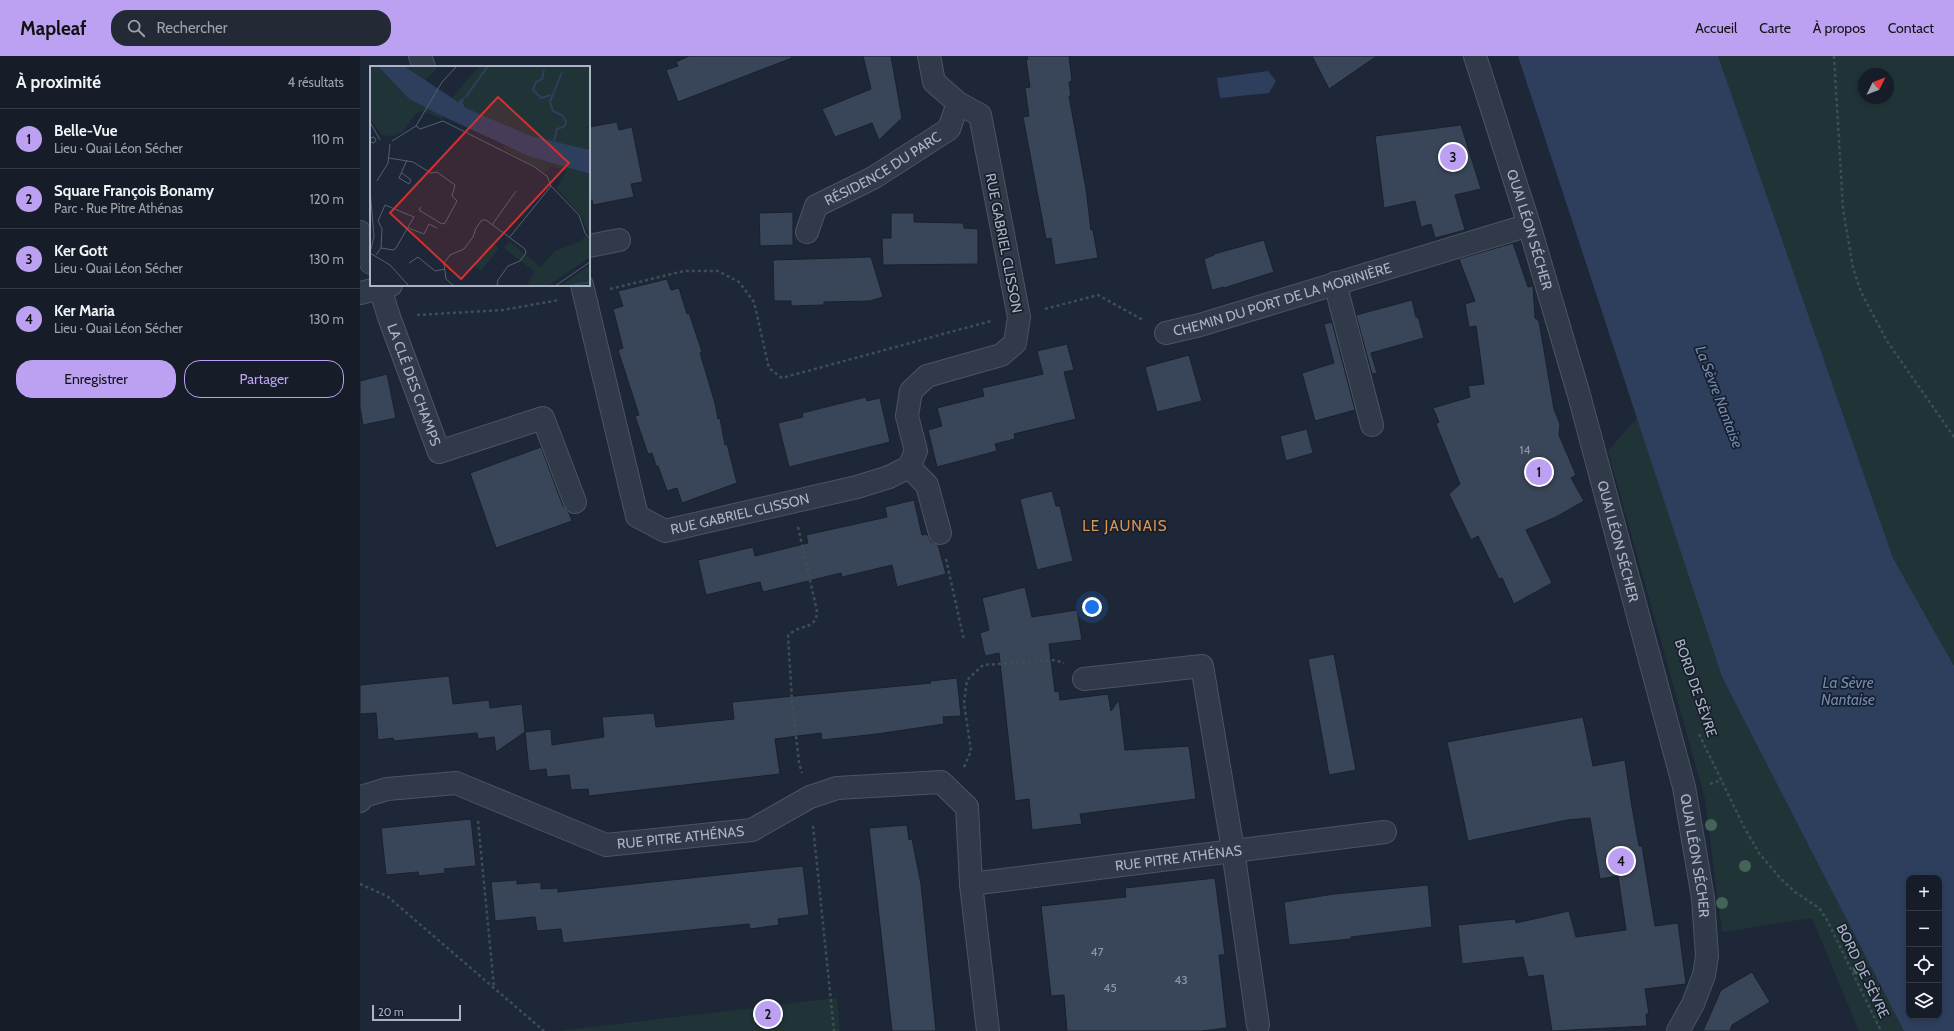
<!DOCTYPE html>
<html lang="fr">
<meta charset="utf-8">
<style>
:root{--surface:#161d29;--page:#232a35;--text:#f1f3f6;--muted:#9ea2a8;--line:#353b46;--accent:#bca0f2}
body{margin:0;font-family:Cabin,sans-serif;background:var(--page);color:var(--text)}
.controls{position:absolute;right:12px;bottom:12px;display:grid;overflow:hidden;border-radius:8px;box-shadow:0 2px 6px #0003}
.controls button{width:36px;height:36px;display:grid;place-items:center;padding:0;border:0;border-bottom:1px solid var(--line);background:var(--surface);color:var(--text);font:20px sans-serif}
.compass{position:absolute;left:1498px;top:12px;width:36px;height:36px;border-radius:50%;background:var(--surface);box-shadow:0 2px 6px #0003;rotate:47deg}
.scale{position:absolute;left:12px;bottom:10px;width:89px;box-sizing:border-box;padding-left:4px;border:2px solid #abb4c5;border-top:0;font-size:11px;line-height:14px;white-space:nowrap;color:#abb4c5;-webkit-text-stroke:3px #171f2c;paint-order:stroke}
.you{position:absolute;left:732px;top:551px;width:14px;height:14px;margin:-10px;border:3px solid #fff;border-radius:50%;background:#1a73e8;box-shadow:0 0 0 6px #1a73e833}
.badge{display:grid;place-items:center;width:26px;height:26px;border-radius:50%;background:var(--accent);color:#111;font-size:13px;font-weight:700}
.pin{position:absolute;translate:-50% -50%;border:2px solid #fff;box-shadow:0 1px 4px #0006}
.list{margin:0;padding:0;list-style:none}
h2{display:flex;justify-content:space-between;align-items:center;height:52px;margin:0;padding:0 16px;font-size:17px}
h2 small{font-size:13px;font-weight:400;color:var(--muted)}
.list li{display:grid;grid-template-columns:26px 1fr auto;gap:12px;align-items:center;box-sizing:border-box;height:60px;padding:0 16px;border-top:1px solid var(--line)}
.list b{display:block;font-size:15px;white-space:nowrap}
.list p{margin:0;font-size:13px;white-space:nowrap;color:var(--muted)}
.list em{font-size:13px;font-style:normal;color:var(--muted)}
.actions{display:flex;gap:8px;padding:12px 16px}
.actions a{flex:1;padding:9px 0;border:1px solid var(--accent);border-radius:16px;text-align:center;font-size:14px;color:var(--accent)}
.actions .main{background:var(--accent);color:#111}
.icon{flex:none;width:22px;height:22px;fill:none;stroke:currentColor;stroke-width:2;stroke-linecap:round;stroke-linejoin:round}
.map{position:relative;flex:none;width:1594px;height:975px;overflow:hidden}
header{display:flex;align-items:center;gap:24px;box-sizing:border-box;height:56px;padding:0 20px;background:var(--accent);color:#111}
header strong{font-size:19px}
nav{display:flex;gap:22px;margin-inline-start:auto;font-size:14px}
.search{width:280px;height:36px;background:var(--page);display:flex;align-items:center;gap:10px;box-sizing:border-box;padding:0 14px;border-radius:16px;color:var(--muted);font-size:15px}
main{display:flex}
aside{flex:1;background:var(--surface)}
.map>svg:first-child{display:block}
</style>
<header>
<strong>Mapleaf</strong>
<div class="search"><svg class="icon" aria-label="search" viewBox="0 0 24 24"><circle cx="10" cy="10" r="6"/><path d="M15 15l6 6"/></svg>Rechercher</div>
<nav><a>Accueil</a><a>Carte</a><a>À propos</a><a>Contact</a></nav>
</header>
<main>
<aside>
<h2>À proximité<small>4 résultats</small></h2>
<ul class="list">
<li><span class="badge">1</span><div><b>Belle-Vue</b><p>Lieu · Quai Léon Sécher</p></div><em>110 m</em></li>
<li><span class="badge">2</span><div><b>Square François Bonamy</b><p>Parc · Rue Pitre Athénas</p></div><em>120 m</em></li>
<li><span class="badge">3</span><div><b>Ker Gott</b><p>Lieu · Quai Léon Sécher</p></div><em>130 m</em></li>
<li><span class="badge">4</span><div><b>Ker Maria</b><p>Lieu · Quai Léon Sécher</p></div><em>130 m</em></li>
</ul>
<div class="actions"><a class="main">Enregistrer</a><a>Partager</a></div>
</aside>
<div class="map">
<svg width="1594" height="975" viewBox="0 0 1594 975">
<rect width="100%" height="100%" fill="#1e2737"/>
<!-- green -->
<g fill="#203438" fill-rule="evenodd">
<path d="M1358,0H1594V610L1533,502ZM1504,18H1528V42H1504Z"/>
<path d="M1278,361L1362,621L1544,975H1499L1452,862L1362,876L1345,743L1248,395Z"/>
<path d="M477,942L480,975H198Z"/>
</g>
<!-- water -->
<g fill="#2e3f5e" fill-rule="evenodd">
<path d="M1158,0H1358L1533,502L1594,610V975H1544L1362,621ZM1549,822H1579V960H1549Z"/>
<path d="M908,15L916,25L909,37L860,42L857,22Z"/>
</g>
<!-- building -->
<g fill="#394558" stroke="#19212e">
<path d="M329,0H431L432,2L318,46L306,14L318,10L316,6Z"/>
<path d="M503,0H531L542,62L519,84L512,67L475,81L462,53L511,33Z"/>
<path d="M667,0H709L712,25L709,26L711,40H709L726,133L731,174H733L738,202L695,209L691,182L686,183L663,61L669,60L665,32L670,31L666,4L668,3Z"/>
<path d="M952,0H1017L969,33Z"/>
<path d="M257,66L259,74L272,71L283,126L271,128L274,141L233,149L232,144L229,145V71Z"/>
<path d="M1101,69L1121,133L1095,139L1105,174L1075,182L1071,168L1061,171L1055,145L1024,152L1015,80Z"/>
<path d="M433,156V189L400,190L399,157Z"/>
<path d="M531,157H554V166L603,167L604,172L618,173V208L523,209L522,182H531Z"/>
<path d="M904,184L914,216L864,232V231L852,234L844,203L854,199V198Z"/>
<path d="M1153,187L1168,231L1173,230L1175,262L1179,265L1194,353L1200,368L1199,379L1216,419L1211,422L1224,445L1196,461L1166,474L1192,527L1154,548L1142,522L1139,523L1118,480L1111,484L1089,438L1100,428L1076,368L1079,366L1073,352L1110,341L1108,330L1124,328L1116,270L1109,271L1105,248L1115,245L1099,203Z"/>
<path d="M511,201L523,241L510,245L464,246V249L431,250V245H414L413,204Z"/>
<path d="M307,223L311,234L319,232L327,258L329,257L342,296L340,297L355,347L358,363L360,362L365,389L367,388L377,427L322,447L317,432L307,435L298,410H296L292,397L288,398L275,360L279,359L258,294L263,292L253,253L263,250L258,235Z"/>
<path d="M1052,244L1056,261H1058L1064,282L1011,297L1017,317L1012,318L996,259Z"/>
<path d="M972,266L995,354L955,365L942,317L974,307L964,268Z"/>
<path d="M707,288L714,314L704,316L716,363L654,378L655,383L635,388L637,395L577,411L568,374L582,370L577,352L624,340L622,332L683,318L677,295Z"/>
<path d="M829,299L842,345L797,356L785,311Z"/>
<path d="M27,318L36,362L3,369L0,351V325Z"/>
<path d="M506,341L507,345L520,342L530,386L429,411L418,367L443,361L442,357Z"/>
<path d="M947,373L953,397L926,405L920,380Z"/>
<path d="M181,391L203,450L209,457L212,465L136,492L110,417Z"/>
<path d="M692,435L696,450H700L713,505L677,514L660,443Z"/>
<path d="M554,444L562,479L567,478L571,486L578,489L586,518L537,531L532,509L482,521L481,517L403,536L400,526L346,539L338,504L393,491L395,500L448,487L446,479L527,461L525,451Z"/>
<path d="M665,531L672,561L717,554L722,584L689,588L695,636L699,635L700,644L748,638L751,655L759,644L765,694L829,690L836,743L720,758L722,768L672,774L669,743L655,745L639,597L625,600L620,577L629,574L622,542Z"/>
<path d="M974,598L996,714L969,719L948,603Z"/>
<path d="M89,620L93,648L129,644L130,652L162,648L165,676L136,696L134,681L118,683L117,677L34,685L33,682L18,684L16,657L0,658V629Z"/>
<path d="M597,622L601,660L583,661L584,668L517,678L462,684L461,677L415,683L420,718L229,740L228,733L211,734L209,719L187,721L186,713L169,715L165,676L191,673L192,689L244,681L242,661L294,657L296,671L374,663L372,646L571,627L570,625Z"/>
<path d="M1223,661L1233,710L1265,704L1272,751L1279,790H1282L1295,870L1318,867L1326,928L1285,933L1289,958H1286L1287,970L1192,975L1183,919L1168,921L1163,901L1102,908L1098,869L1155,863L1156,867L1209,855L1216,881L1266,874L1258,820L1240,823L1230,762L1207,764L1108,785L1087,686Z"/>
<path d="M111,763L116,810L84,813L85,817L59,820L58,816L26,819L21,772Z"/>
<path d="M547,769L549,784L552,783L561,828L576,975H532L509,772Z"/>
<path d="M443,810L449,859L418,863L419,869L390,873L389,868L203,887L201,873L177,875L175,861L135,865L131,826L157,824V828L181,826V833L198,832V836Z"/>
<path d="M855,822L865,899H859L867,972L841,975H707L704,939L691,940L681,850L766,841L765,832Z"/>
<path d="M1068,829L1072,871L991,881V883L929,889L924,846L974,838Z"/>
<path d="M1392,916L1410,946L1372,969L1370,975H1343L1361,934Z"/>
</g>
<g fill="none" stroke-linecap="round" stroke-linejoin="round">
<defs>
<g id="minor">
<path d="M60,0L64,11"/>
<path id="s1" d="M1115,0L1169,169L1219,339L1324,731L1343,842L1347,900L1344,919L1333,948L1318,975"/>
<path d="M0,176L11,207"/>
<path id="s2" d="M447,176L456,150L513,122L589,73L598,47"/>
<path d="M229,190L259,184"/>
<path d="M975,227L1012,369"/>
<path id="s3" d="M31,229L20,232L29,261L79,396L183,362L215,446"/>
<path id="s4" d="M222,229L277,460L305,475L497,431L529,421L549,411L556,395L547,360L551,335L567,320L641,299L655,287L659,261L620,59L598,47L574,26L569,0"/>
<path d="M0,237L20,232L19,229"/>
<path id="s5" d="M806,277L840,269L1169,169"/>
<path d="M549,411L567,429L580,477"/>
<path d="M724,623L842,610L873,794L898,969"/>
<path id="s6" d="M0,745L4,740L27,733L96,727L246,789L392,774L450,741L477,732L581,726L607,751L611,828L628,975"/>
<path id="s7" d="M611,828L1025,776"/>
</g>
</defs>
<!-- minor casing -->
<use href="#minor" stroke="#4c5463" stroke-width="24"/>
<!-- path -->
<g stroke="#3a5053" stroke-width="2.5" stroke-dasharray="3 3" stroke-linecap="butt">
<path d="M1474,0L1483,153L1493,212L1501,236L1527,285L1594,381"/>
<path d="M250,233L324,215H358L379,226L394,246L409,312L422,322L631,265"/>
<path d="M685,253L738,239L783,264"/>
<path d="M57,259L143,254L199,244"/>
<path d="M438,471L457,555C457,575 439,567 428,580L432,645L439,706L442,717"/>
<path d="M586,503L604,584"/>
<path d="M1339,678L1383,769L1399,797L1420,822L1435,836L1459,852L1467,864L1521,975"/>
<path d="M604,711L611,695L604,647L607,624L623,609L695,604L704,607"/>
<path d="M1350,728L1362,724"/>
<path d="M118,765L134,931"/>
<path d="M453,770L474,975"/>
<path d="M0,828L27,840L184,975"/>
</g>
<!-- minor -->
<use href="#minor" stroke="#313a48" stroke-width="22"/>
</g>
<!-- trees -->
<g fill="#436457">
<circle cx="1351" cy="769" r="6"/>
<circle cx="1385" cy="810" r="6"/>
<circle cx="1362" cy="847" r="6"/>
<circle cx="1499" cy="913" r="6"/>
</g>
<g text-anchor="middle" stroke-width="3.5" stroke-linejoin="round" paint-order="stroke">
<!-- number labels -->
<g font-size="12" fill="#8e98aa">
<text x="1165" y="398">14</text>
<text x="737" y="900">47</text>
<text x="821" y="928">43</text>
<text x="750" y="936">45</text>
</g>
<!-- street labels -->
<g font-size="14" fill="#abb4c5" stroke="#171f2c">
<text dy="5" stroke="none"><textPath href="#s2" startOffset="104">RÉSIDENCE DU PARC</textPath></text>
<text dy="5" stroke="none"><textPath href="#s1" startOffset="182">QUAI LÉON SÉCHER</textPath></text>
<text transform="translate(644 187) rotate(79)" y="5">RUE GABRIEL CLISSON</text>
<text dy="5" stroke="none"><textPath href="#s5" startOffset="121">CHEMIN DU PORT DE LA MORINIÈRE</textPath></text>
<text dy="5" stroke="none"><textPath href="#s3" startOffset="114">LA CLÉ DES CHAMPS</textPath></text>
<text dy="5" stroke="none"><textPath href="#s4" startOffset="346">RUE GABRIEL CLISSON</textPath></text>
<text dy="5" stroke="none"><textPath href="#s1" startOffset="506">QUAI LÉON SÉCHER</textPath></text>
<text transform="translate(1336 632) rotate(71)" y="5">BORD DE SÈVRE</text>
<text dy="5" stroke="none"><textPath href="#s6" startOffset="337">RUE PITRE ATHÉNAS</textPath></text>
<text dy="5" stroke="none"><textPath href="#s1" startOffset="830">QUAI LÉON SÉCHER</textPath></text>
<text dy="5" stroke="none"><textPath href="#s7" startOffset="209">RUE PITRE ATHÉNAS</textPath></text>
<text transform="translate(1503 915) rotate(64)" y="5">BORD DE SÈVRE</text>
</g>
<!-- water labels -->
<g font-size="15" font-style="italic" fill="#7188b0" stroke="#171f2c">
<text transform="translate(1359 341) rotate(69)" y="5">La Sèvre Nantaise</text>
<text x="1488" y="632">La Sèvre<tspan x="1488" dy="17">Nantaise</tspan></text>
</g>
<!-- neighbourhood labels -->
<g font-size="15" letter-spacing="1" fill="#da9451" stroke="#171f2c">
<text x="765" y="475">LE JAUNAIS</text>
</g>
</g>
<!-- overview -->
<g transform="translate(10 10)">
<rect width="220" height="220" fill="#1e2737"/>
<path d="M0,0H8L39,33L74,51L72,53L52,45L46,47L33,66L22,70L12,69L0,53ZM34,0H70L54,15ZM109,0H220V84L161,70L96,42L92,33L90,36L82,32ZM133,79L158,90L220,108V170L210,148L187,122L196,105L181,100L176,107L134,83ZM216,170L220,174V191L178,220H156L165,206L134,182L139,175L170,201L185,185L209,176ZM121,176L129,182L111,205L104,199ZM220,199V217L216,220H190Z" fill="#203438"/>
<path d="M8,0H34L88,36L94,31L93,38L96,42L161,70L220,84V108L158,90L66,47L39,33Z" fill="#2e3f5e"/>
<path fill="none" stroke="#2e3f5e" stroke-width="2" d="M174,4L172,13L166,16L163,24L171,32L181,29M95,32L118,0M184,75L187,63L195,60L196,55L192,49L183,45L180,36L192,6M199,220L220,216"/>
<path fill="none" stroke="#565f70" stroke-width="1" d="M0,56L10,74M46,60L50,63L73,55L163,100L177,110L181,120M0,72L4,71L6,74L4,77L0,76M22,75L46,60L72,16L87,0M19,92L43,96L61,107L67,106L85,119L82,130L87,135L75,157L72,158L49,144L51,141M32,107L41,114L39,118L29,112L37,94M7,115L18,97L20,78M181,120L209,149L215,167L220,173M0,124L4,170L0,187M122,159L146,125M139,172L181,120M11,182L12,163L8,155L15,139L44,151L38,161L41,163L54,168L59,158L67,162M0,187L20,199L39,220M6,189L11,182L23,184L26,182L38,161M39,197L48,191L65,205L75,203M84,220L76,213L74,197L80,189L94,183L103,171L106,162L112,154H116L155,183L156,187L150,195L138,200L128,214L127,220M185,220L220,196"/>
<path fill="#d42f30" fill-opacity="0.15" stroke="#d42f30" stroke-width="2" d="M128,31L199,97L91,213L20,147Z"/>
<rect width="220" height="220" fill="none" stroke="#abb4c5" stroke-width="2"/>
</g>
</svg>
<div class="controls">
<button>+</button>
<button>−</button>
<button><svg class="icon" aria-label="locate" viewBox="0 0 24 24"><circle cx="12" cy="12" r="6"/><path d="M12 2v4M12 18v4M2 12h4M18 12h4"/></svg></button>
<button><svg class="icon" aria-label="layers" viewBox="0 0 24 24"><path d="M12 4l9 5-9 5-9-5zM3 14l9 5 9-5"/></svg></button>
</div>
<svg class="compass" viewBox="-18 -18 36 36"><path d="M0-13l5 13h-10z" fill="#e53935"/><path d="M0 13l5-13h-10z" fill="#9ea2a8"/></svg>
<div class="scale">20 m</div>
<div class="you"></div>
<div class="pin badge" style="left:1179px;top:416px">1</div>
<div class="pin badge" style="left:408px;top:958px">2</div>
<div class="pin badge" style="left:1093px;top:101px">3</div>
<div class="pin badge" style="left:1261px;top:805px">4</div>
</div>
</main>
